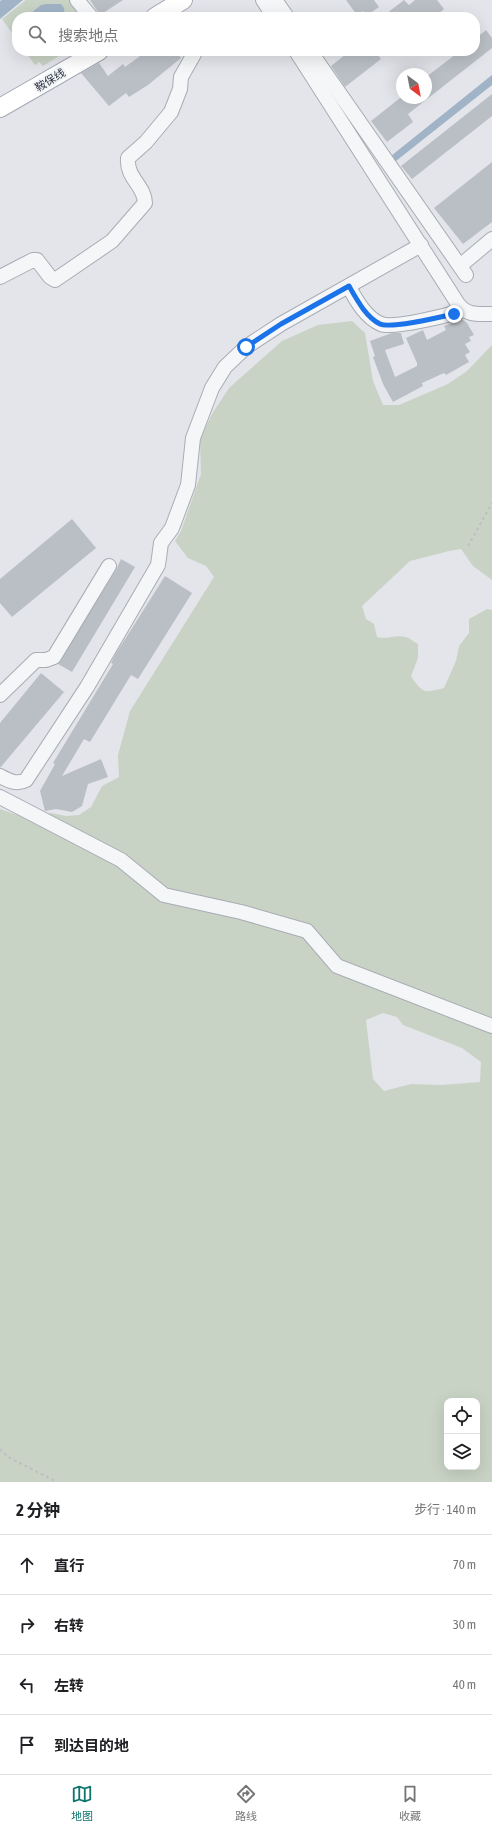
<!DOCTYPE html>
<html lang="zh">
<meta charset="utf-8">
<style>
:root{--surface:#fff;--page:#f6f6f6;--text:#202124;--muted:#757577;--line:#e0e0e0;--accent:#0f766e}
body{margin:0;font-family:"Asap Condensed","Noto Sans SC",sans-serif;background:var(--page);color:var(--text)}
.controls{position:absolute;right:12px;bottom:12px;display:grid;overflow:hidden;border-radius:8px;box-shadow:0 4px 16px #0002}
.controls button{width:36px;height:36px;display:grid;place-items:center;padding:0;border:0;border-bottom:1px solid var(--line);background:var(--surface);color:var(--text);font:20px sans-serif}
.compass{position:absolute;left:396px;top:68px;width:36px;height:36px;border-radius:50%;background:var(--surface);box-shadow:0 4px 16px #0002;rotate:148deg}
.stop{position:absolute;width:12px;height:12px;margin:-9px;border:3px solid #1a73e8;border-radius:50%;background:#fff}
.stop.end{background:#1a73e8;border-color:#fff;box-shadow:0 1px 4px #0008}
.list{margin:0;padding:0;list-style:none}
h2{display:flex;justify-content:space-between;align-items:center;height:52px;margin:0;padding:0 16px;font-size:17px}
h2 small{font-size:13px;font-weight:400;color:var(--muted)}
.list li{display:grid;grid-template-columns:26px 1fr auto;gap:12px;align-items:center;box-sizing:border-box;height:60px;padding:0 16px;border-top:1px solid var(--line)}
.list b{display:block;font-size:15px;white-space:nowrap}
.list em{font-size:13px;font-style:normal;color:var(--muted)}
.icon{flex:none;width:22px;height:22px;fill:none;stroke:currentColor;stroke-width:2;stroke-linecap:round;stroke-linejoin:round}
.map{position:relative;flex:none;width:492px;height:1482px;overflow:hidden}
.search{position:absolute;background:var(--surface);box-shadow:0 4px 16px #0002;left:12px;right:12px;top:12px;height:44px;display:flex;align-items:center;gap:10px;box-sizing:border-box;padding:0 14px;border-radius:16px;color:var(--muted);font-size:15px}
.sheet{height:292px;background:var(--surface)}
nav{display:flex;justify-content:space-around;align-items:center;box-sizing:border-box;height:56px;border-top:1px solid var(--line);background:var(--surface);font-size:11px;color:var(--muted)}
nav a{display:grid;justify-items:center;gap:2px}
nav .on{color:var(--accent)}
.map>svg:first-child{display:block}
</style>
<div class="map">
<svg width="492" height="1482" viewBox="0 0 492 1482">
<rect width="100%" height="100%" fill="#e3e5ea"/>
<!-- green -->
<g fill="#c8d3c5" fill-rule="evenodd">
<path d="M26,0H71L85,17H17V40L2,19Z"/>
<path d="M25,51H67L43,66L39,62L35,65Z"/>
<path d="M352,321L365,333L373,381L383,405H399L448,384L467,371L492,345V580L473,566L461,549L449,551L410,561L362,606L366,619L374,624L377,637C387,640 396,634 406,637C410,638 414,642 418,644V658L411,676C423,694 424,693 444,688L456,661L459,646L469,633V619L487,609L492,610V1482H0V809L32,820L51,813L66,816L79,815L91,807L102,786L119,777L118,755L130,711L214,577L206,566L188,558L175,541L181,531L201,474L200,439L212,414L229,388L282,341L318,325ZM383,1013L397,1017L403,1025L462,1048L481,1062L480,1082L441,1085L411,1084L384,1091L373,1079L366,1020ZM447,1401H477V1467H447Z"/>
</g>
<!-- water -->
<g fill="#a1b3c6">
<path d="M2,0H23L0,19V1Z"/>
<path d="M46,4H61L64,8L65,17H37L36,15L33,17L31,13L41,5Z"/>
<path d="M492,75V85L396,161L391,156Z"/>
</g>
<!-- building -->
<g fill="#babfc6">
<path d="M90,0H123L100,15Z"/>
<path d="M346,0H374L379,7L366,16L363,11L357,15Z"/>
<path d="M404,0L409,5L415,0H437L444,9L435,17H382Z"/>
<path d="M486,30L492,38V48L408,114L413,122L387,142L371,121L400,98H426V77L460,51H475V39Z"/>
<path d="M147,51H176L181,58L148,85L129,97L126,93L109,106L81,73L99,63L108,76L123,64L125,67Z"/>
<path d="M350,51H375L381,59L345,87L331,66Z"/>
<path d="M492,94V116L412,179L401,166Z"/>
<path d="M492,162V222L463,244L434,208Z"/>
<path d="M462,319L467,323L474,335L469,337L471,341L465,344L470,352L465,355L469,362L446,375L444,373L422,383L423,386L393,402L383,384L373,357L375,356L370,341L392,333H401L404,344L385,350L395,377L417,366V363L406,338L423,330L427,340L446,330L444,326Z"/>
<path d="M72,519L96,548L12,617L0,603V579Z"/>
<path d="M121,559L135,567L72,672L58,664L116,570Z"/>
<path d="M165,576L192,593L138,679L131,675L90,742L84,739L62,776L101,759L108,777L88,784L82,806L72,812L56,809L45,811L40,791L55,764L53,763L113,664L111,663L115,655Z"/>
<path d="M41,673L64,692L0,768V723Z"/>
</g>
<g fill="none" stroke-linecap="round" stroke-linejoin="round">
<defs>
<g id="minor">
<path d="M77,0L91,17"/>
<path d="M263,0L274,17"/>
<path d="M275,0L287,17"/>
<path d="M296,51L458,304C468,316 477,314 492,314"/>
<path d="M310,51L466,275"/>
<path d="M460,266L492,239"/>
<path d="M0,277L33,260H37L50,277L55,280L112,241L145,203C145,186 126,178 128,158L146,142L171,112L180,89L181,77L194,54V51"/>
<path d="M349,287C356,300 366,318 381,324C393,329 450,315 463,310"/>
<path d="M0,695L36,660H46L54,657L109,566"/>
<path d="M0,776C9,781 17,785 26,780L87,687L158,565L161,543L172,528L188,485L193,438L212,388L225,367L246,347L281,324L421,245"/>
<path d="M0,797L121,860L164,895L241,912L307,931L337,966L492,1026"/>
</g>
<g id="major">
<path d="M155,17L183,0"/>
<path d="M0,108L99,51"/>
</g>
</defs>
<!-- minor casing -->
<use href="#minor" stroke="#a8acb4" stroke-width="16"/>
<!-- major casing -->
<use href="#major" stroke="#a3aab4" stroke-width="20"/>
<!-- path -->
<g stroke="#bdbfc4" stroke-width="2" stroke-dasharray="3 3" stroke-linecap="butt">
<path d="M468,546L492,503"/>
<path d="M0,1449L8,1457L57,1482"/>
</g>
<!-- minor -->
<use href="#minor" stroke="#f5f6f8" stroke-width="14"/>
<!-- major -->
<use href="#major" stroke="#fff" stroke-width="18"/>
</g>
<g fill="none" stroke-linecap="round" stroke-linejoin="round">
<!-- route -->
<path stroke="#1a73e8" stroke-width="5" d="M246,347L281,324L349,286C357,300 366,317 380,324C390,329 441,317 454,314"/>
</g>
<g text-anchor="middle" stroke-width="4" stroke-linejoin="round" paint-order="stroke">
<!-- street labels -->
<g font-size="11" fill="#2c3340" stroke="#f2f4f7">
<text transform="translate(50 80) rotate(-31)" y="4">鞍保线</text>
</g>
</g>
</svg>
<div class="controls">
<button><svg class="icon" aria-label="locate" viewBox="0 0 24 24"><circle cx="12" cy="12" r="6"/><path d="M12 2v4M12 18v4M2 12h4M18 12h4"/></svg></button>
<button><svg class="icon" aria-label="layers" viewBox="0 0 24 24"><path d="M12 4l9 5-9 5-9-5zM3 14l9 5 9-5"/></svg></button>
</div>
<svg class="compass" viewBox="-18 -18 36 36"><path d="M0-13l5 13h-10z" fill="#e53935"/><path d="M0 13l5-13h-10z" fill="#757577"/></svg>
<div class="stop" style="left:246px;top:347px"></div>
<div class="stop end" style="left:454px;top:314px"></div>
<div class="search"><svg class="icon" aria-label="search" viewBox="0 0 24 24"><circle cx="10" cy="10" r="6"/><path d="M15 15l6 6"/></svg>搜索地点</div>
</div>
<section class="sheet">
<h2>2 分钟<small>步行 · 140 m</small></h2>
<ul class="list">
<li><svg class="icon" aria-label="ahead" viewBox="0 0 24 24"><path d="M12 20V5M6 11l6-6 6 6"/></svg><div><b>直行</b></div><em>70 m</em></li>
<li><svg class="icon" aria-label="right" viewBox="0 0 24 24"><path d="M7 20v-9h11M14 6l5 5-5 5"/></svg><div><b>右转</b></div><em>30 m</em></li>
<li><svg class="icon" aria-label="left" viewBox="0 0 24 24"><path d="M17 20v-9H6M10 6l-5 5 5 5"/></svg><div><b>左转</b></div><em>40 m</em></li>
<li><svg class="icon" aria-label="arrive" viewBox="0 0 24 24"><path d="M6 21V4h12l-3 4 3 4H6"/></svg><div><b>到达目的地</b></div></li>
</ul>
</section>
<nav>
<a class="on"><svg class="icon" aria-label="map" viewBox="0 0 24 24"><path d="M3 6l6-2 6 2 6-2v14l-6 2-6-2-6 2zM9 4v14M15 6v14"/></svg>地图</a>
<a><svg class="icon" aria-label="directions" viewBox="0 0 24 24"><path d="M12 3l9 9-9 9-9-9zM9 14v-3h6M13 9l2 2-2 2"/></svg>路线</a>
<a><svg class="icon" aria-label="saved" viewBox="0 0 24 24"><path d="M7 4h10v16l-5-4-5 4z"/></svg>收藏</a>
</nav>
